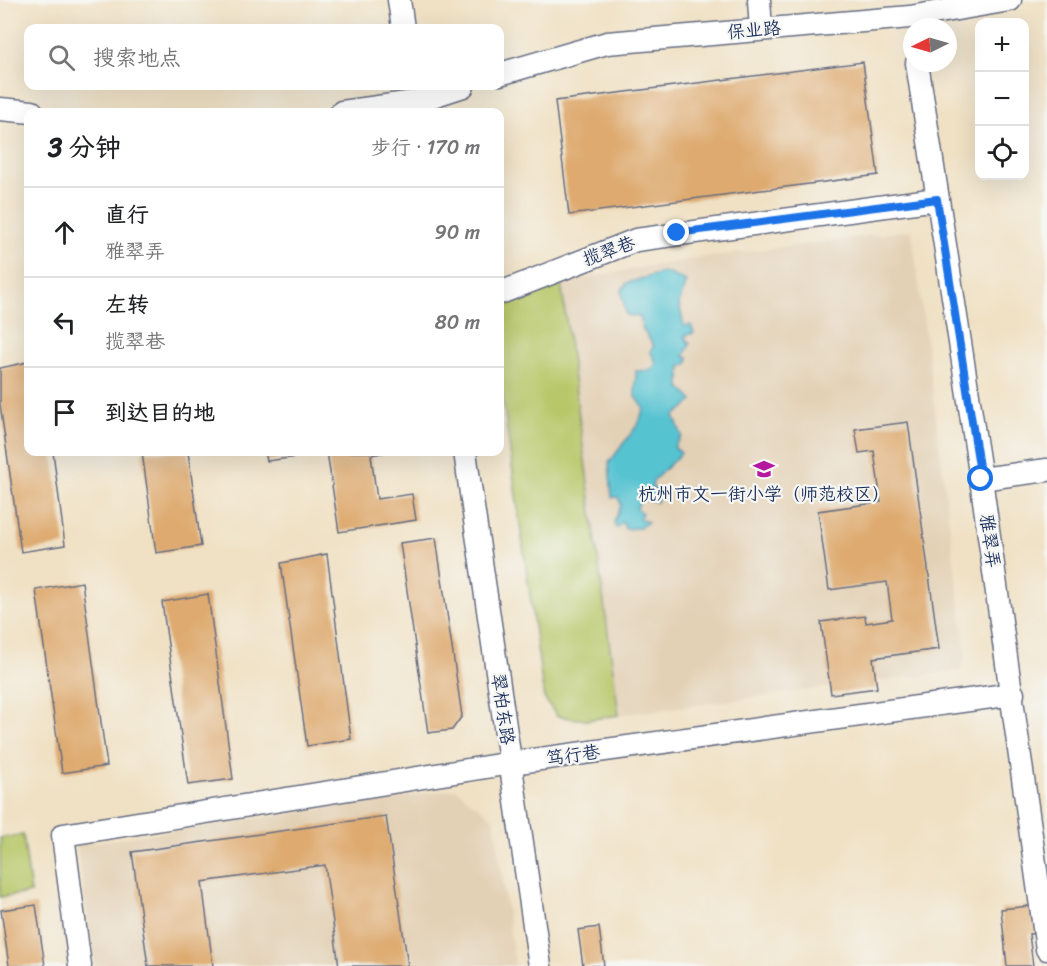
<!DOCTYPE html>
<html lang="zh">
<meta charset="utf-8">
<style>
:root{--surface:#fff;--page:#f6f6f6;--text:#202124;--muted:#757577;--line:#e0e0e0}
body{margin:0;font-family:Sriracha,"LXGW WenKai TC",sans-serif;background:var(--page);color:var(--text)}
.controls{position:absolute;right:18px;top:18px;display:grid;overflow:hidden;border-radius:12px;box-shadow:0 6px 24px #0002}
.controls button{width:54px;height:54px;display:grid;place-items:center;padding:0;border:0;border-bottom:2px solid var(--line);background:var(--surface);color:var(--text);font:30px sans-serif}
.compass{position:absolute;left:903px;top:18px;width:54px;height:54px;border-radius:50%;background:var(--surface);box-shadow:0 6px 24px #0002;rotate:265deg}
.stop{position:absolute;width:18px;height:18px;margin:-14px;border:4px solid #1a73e8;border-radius:50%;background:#fff}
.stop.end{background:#1a73e8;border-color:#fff;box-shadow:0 2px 6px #0008}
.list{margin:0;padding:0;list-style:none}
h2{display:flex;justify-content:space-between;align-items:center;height:78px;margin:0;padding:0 24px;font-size:26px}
h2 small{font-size:20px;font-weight:400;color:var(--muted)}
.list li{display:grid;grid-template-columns:39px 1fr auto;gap:18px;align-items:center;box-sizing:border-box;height:90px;padding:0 24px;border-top:2px solid var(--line)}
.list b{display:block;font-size:22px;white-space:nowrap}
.list p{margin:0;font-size:20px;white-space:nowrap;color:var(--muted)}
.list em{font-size:20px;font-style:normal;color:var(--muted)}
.icon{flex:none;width:33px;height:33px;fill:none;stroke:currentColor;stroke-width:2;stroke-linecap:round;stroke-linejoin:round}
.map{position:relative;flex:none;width:1047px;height:966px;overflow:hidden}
.search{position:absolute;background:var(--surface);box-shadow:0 6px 24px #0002;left:24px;top:24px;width:480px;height:66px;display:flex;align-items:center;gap:15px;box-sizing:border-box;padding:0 21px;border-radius:12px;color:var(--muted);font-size:22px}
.panel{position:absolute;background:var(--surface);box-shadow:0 6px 24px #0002;left:24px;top:108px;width:480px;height:348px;border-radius:12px}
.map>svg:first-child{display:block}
</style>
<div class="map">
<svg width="1047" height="966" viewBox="0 0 1047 966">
<rect width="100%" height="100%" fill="#f6f6f2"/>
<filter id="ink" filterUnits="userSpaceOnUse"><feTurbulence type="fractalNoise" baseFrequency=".0167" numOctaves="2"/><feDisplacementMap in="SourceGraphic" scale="12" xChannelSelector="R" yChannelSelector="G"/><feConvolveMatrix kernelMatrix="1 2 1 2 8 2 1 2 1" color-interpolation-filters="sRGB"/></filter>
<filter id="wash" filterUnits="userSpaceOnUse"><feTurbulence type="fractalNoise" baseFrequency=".008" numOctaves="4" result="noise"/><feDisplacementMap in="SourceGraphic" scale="24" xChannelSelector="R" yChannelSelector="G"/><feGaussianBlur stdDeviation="1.35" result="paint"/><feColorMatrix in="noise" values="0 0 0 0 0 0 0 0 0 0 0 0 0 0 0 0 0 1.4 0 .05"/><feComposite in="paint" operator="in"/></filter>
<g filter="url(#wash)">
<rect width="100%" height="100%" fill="#f0e1c4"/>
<!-- built -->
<g fill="#e3d1b6">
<path d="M912,230L966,655L961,670L619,715L561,282L691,259Z"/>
<path d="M456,789L494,819L515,966H94L77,845Z"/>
</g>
<!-- green -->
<g fill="#b8c769" stroke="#6a7b64" stroke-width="1.5">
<path d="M561,282L619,715L586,720L557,716L544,698L500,379V306Z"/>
<path d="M23,835L31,893L0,897V838Z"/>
</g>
<!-- water -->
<path fill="#57c3d1" stroke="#397998" stroke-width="1.5" d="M664,272L686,281L679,304L684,326L691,325L694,333L684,336L690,344L684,356L689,358L687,365L681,366L680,387L693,401L674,416L682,436L674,447L681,453L653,481L652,488L661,492L657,502L640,499L637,509L642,513L639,519L648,522L639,528L625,529L623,522L616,528L614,522L621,505L618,497L612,498L609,463L638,424L644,408L635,395L636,371L652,370L656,362L650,351L654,346L643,330L640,317L626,315L621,291L627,283Z"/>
<g id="blocks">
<!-- building -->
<g fill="#deaa6f">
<path d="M863,62L878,175L569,215L555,101Z"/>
<path d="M28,362V452H53L65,545L21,552L0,404V368Z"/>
<path d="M908,422L939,649L873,658L877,688L831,694L821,622L865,616L866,623L892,619L887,582L829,590L818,511L881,502L874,451L859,453L855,429Z"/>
<path d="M142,452H188L201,546L156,553Z"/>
<path d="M265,452H303L304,456L267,461Z"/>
<path d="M327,452H387L371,455L377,499L412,494L416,520L339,532Z"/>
<path d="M436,538L462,716L452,730L428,733L400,543Z"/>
<path d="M327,554L351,739L307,746L281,563Z"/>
<path d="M82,582L107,766L62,773L36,590Z"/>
<path d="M208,594L233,779L188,785L162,602Z"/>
<path d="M386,816L408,966H339L325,865L202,882L213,966H148L132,852Z"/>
<path d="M1047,904V932L1029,934L1033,966H1007L1001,909Z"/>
<path d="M36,905L45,966H9L1,910Z"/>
<path d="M599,927L604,966H583L578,930Z"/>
</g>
</g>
</g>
<g filter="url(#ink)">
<use href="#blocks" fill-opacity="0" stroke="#666d82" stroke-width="1.5"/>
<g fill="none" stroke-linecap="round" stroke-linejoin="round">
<defs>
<g id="minor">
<path d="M399,0L403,28"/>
<path d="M759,0L761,29"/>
<path d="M917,63L981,479L1047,949"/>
<path d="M500,74L607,43L910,17L1010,0"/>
<path d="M0,109L32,112"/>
<path d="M342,112L414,102L463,86"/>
<path d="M500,293L636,240L937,199"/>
<path d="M465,452L540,966"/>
<path d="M981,479L1047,470"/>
<path d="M80,966L63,835L511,763L1013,694"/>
</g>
</defs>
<!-- minor casing -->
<use href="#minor" stroke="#666d82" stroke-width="25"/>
<!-- minor -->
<use href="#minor" stroke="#fff" stroke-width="22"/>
</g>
</g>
<g fill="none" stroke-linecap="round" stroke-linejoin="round" filter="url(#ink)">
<!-- route -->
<path stroke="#1a73e8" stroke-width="8" d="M677,233L937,199L981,479"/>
</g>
<!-- icons -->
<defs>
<symbol id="school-bare" viewBox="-9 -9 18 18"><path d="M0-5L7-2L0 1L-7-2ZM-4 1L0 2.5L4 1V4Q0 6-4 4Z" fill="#b5179e" stroke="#f6f6f2" stroke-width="2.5" paint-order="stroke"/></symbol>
</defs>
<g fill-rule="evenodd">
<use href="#school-bare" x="749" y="454" width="30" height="30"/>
</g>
<g text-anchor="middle" stroke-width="4.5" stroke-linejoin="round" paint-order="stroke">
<!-- street labels -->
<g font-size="18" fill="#1b2f5e" stroke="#f6f6f2">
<text transform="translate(754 30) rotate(-5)" y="6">保业路</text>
<text transform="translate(609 251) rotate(-20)" y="6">揽翠巷</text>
<text transform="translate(990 541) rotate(82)" y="6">雅翠弄</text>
<text transform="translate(503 709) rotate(82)" y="6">翠柏东路</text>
<text transform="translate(573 755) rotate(-8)" y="6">笃行巷</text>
</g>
<!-- poi labels -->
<g font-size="18" fill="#1b2f5e" stroke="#f6f6f2">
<text x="764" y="500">杭州市文一街小学（师范校区）</text>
</g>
</g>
</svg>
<div class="controls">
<button>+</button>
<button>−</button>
<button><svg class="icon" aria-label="locate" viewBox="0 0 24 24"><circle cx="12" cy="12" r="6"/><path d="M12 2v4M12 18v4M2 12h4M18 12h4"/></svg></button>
</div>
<svg class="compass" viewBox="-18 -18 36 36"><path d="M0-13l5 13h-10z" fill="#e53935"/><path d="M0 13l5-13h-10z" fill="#757577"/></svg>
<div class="stop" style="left:981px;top:479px"></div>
<div class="stop end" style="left:677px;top:233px"></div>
<div class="search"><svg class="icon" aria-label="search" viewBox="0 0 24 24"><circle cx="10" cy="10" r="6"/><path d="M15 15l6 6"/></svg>搜索地点</div>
<section class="panel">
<h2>3 分钟<small>步行 · 170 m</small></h2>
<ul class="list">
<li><svg class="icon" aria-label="ahead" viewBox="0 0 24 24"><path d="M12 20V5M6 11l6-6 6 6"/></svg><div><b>直行</b><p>雅翠弄</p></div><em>90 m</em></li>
<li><svg class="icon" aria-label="left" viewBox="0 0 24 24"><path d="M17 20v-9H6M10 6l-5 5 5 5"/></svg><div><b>左转</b><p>揽翠巷</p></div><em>80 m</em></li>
<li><svg class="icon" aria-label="arrive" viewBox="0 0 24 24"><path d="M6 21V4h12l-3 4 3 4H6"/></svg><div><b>到达目的地</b></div></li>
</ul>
</section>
</div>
